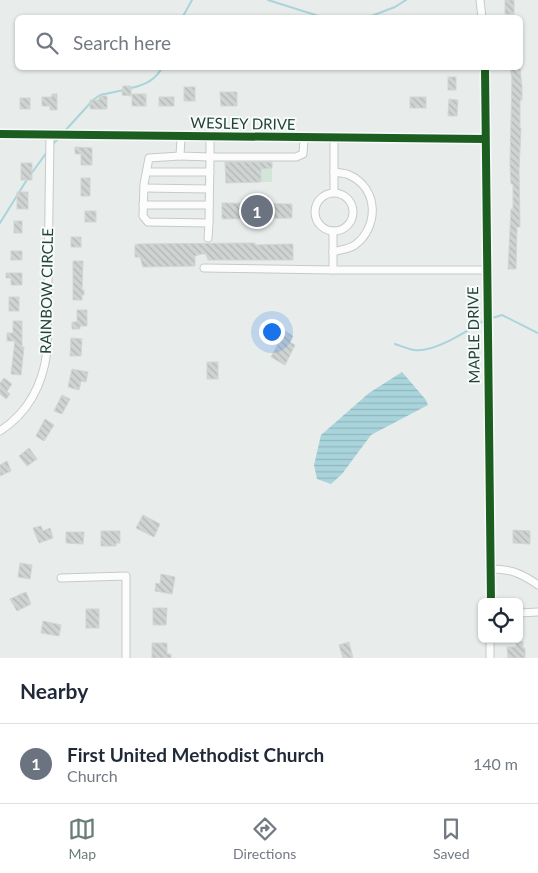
<!DOCTYPE html>
<style>
:root{--surface:#fff;--page:#f2f2f3;--text:#1f2937;--muted:#747a83;--line:#e0e1e3;--accent:#697e78}
body{margin:0;font-family:Lato,sans-serif;background:var(--page);color:var(--text)}
.controls{position:absolute;right:15px;bottom:15px;display:grid;overflow:hidden;border-radius:8px;box-shadow:0 1px 4px #0004}
.controls button{width:45px;height:45px;display:grid;place-items:center;padding:0;border:0;border-bottom:1px solid var(--line);background:var(--surface);color:var(--text);font:25px sans-serif}
.you{position:absolute;left:271px;top:331px;width:18px;height:18px;margin:-12px;border:4px solid #fff;border-radius:50%;background:#1a73e8;box-shadow:0 0 0 8px #1a73e833}
.badge{display:grid;place-items:center;width:32px;height:32px;border-radius:50%;background:var(--accent);color:#fff;font-size:16px;font-weight:700}
.pin{position:absolute;translate:-50% -50%;border:2px solid #fff;box-shadow:0 1px 5px #0006}
.list{margin:0;padding:0;list-style:none}
h2{display:flex;justify-content:space-between;align-items:center;height:65px;margin:0;padding:0 20px;font-size:21px}
h2 small{font-size:16px;font-weight:400;color:var(--muted)}
.list li{display:grid;grid-template-columns:32px 1fr auto;gap:15px;align-items:center;box-sizing:border-box;height:80px;padding:0 20px;border-top:1px solid var(--line)}
.list b{display:block;font-size:19px;white-space:nowrap}
.list p{margin:0;font-size:16px;white-space:nowrap;color:var(--muted)}
.list em{font-size:16px;font-style:normal;color:var(--muted)}
.icon{flex:none;width:28px;height:28px;fill:none;stroke:currentColor;stroke-width:2;stroke-linecap:round;stroke-linejoin:round}
.map{position:relative;flex:none;width:538px;height:658px;overflow:hidden}
.search{position:absolute;background:var(--surface);box-shadow:0 1px 4px #0004;left:15px;right:15px;top:15px;height:55px;display:flex;align-items:center;gap:12px;box-sizing:border-box;padding:0 18px;border-radius:8px;color:var(--muted);font-size:19px}
.sheet{height:145px;background:var(--surface)}
nav{display:flex;justify-content:space-around;align-items:center;box-sizing:border-box;height:70px;border-top:1px solid var(--line);background:var(--surface);font-size:14px;color:var(--muted)}
nav a{display:grid;justify-items:center;gap:2px}
nav .on{color:var(--accent)}
.map>svg:first-child{display:block}
</style>
<div class="map">
<svg width="538" height="658" viewBox="0 0 538 658">
<defs>
<pattern id="cemetery-stones" width="16" height="16" patternUnits="userSpaceOnUse" patternTransform="scale(1.25)"><rect width="16" height="16" fill="#d1e6d8"/><path d="M2 7V4a2 2 0 0 1 4 0v3zM10 15v-3a2 2 0 0 1 4 0v3z" fill="#b3c6ba"/></pattern>
<pattern id="water-rules" width="6" height="5" patternUnits="userSpaceOnUse" patternTransform="scale(1.25)"><rect width="6" height="5" fill="#a9d4db"/><path d="M0 2.5h6" fill="none" stroke="#91b7bd"/></pattern>
<pattern id="building-back-hatch" width="6" height="6" patternUnits="userSpaceOnUse" patternTransform="scale(1.25)"><rect width="6" height="6" fill="#cfd4d2"/><path d="M-1 5l2 2M0 0l6 6M5-1l2 2" fill="none" stroke="#b2b7b5"/></pattern>
</defs>
<rect width="100%" height="100%" fill="#e8edeb"/>
<!-- cemetery -->
<path fill="url(#cemetery-stones)" d="M272,168V182H261V169Z"/>
<!-- water -->
<path fill="url(#water-rules)" d="M402,372L426,400L428,405L371,435L342,474L331,484L317,479L314,465L321,435L369,393Z"/>
<g fill="none" stroke-linecap="round" stroke-linejoin="round">
<!-- stream -->
<g stroke="#a9d4db" stroke-width="2">
<path d="M268,0L325,18"/>
<path d="M182,18L192,0"/>
<path d="M366,18L395,7L406,0"/>
<path d="M131,88C145,85 155,80 162,68"/>
<path d="M63,133L93,100L100,95L124,90"/>
<path d="M53,144L60,137"/>
<path d="M31,174L47,152"/>
<path d="M0,223L28,178"/>
<path d="M489,319L502,315L538,333"/>
<path d="M395,344C401,346 408,349 414,350C434,353 469,330 485,320"/>
</g>
</g>
<!-- building -->
<g fill="url(#building-back-hatch)" stroke="#d1d6d4">
<rect x="505" y="0" width="9" height="14"/>
<path d="M510,68H520L522,87V100H520V128H521L519,170L520,227H517L516,269H508L511,209H513V184H511L510,164L512,78Z"/>
<rect x="448" y="77" width="8" height="13"/>
<path d="M123,86H131V96L122,95Z"/>
<rect x="184" y="87" width="11" height="14"/>
<path d="M220,92H237V106H221Z"/>
<path d="M52,94H57V110H50V106H42V97H52Z"/>
<rect x="132" y="94" width="14" height="12"/>
<path d="M99,96H107V109H90V100H99Z"/>
<rect x="159" y="97" width="15" height="9"/>
<rect x="410" y="97" width="16" height="11"/>
<rect x="20" y="98" width="10" height="11"/>
<path d="M449,99L458,100L457,116H448Z"/>
<path d="M75,147L92,148V165H81V154H75Z"/>
<path d="M225,162H272V168L261,169V182L226,183Z"/>
<rect x="21" y="163" width="11" height="17"/>
<rect x="81" y="178" width="9" height="18"/>
<rect x="17" y="192" width="11" height="17"/>
<path d="M222,203L292,204V218L222,219Z"/>
<rect x="85" y="211" width="11" height="11"/>
<rect x="14" y="221" width="8" height="12"/>
<rect x="71" y="237" width="10" height="10"/>
<path d="M255,243V245L293,244V260H208L206,254H201L195,256V266L143,267L140,257H135V245L138,244Z"/>
<rect x="11" y="251" width="11" height="9"/>
<path d="M73,261H83L82,290H84V295H82V300H73Z"/>
<path d="M6,273H22V285H11V278H6Z"/>
<rect x="9" y="297" width="10" height="14"/>
<path d="M77,310H87V326H80V329H72V322H77Z"/>
<path d="M13,321H22V347H24L21,375L11,374L15,341H7V333H13Z"/>
<path d="M285,331L293,336L290,342L295,345L285,365L271,357Z"/>
<path d="M71,338L82,339L81,356H70Z"/>
<rect x="207" y="362" width="11" height="17"/>
<path d="M72,369L88,372L86,382L81,381L79,390L68,387Z"/>
<path d="M4,378L12,384L7,391L10,394L6,399L0,394V383Z"/>
<path d="M62,395L70,399L62,414L54,411Z"/>
<path d="M45,419L54,425L44,441L36,436Z"/>
<path d="M29,448L37,459L27,466L19,456Z"/>
<path d="M7,461L11,471L0,476V465Z"/>
<path d="M143,515L160,524L154,537L136,528Z"/>
<path d="M41,526L43,531L50,528L53,538L39,543L33,528Z"/>
<path d="M513,530L530,531V544L513,543Z"/>
<path d="M101,531H120V543H116V546H101Z"/>
<path d="M66,532H84L83,544L66,543Z"/>
<path d="M20,563L32,565L30,579L18,577Z"/>
<path d="M161,574L175,577L172,594L155,591L156,583L160,584Z"/>
<path d="M26,592L31,604L17,611L10,599Z"/>
<path d="M153,608H167L166,625H153Z"/>
<rect x="86" y="609" width="13" height="19"/>
<path d="M43,621L61,625L59,636L41,633Z"/>
<path d="M349,642L353,658H343L339,645Z"/>
<path d="M516,642H523V648H525V658H508L507,647H516Z"/>
<path d="M152,643H167V654H171V658H152Z"/>
</g>
<g fill="none" stroke-linecap="round" stroke-linejoin="round">
<defs>
<g id="minor">
<path d="M480,0L482,18"/>
<path d="M485,68L491,602"/>
<path d="M0,134L485,139"/>
<path d="M181,137L180,156L210,157V137"/>
<path d="M180,156L149,158L144,184L143,216L148,222L209,223"/>
<path d="M147,172H210"/>
<path d="M144,188L209,189"/>
<path d="M334,192V138"/>
<circle cx="334" cy="212" r="19"/>
<path d="M143,205H209"/>
<path d="M333,231V270H487"/>
<path d="M208,238L209,223L210,157H296L303,154L304,138"/>
<path d="M333,252C340,250 349,249 355,245C379,227 379,188 349,175C345,173 339,173 334,172"/>
<path d="M204,268L333,270"/>
<path d="M0,431C29,412 43,384 47,351L50,135"/>
<path d="M490,569C511,569 521,573 538,585"/>
<path d="M61,578L126,576V658"/>
<path d="M519,613L538,612"/>
<path d="M490,658V639"/>
</g>
</defs>
<!-- minor casing -->
<use href="#minor" stroke="#c5cac8" stroke-width="9"/>
<!-- minor -->
<use href="#minor" stroke="#fcfcfc" stroke-width="7"/>
<defs>
<g id="cycleway">
<path d="M485,68L491,602"/>
<path d="M0,134L485,139"/>
</g>
</defs>
<!-- cycleway casing -->
<use href="#cycleway" stroke="#f7fbf9" stroke-width="11"/>
<!-- cycleway -->
<use href="#cycleway" stroke="#1b5e20" stroke-width="8"/>
</g>
<g text-anchor="middle" stroke-width="4" stroke-linejoin="round" paint-order="stroke">
<!-- street labels -->
<g font-size="15" fill="#24423a" stroke="#f7fbf9">
<text transform="translate(243 124) rotate(1)" y="5">WESLEY DRIVE</text>
<text transform="translate(47 291) rotate(-89)" y="5">RAINBOW CIRCLE</text>
<text transform="translate(474 335) rotate(-91)" y="5">MAPLE DRIVE</text>
</g>
</g>
</svg>
<div class="controls">
<button><svg class="icon" aria-label="locate" viewBox="0 0 24 24"><circle cx="12" cy="12" r="6"/><path d="M12 2v4M12 18v4M2 12h4M18 12h4"/></svg></button>
</div>
<div class="you"></div>
<div class="pin badge" style="left:257px;top:211px;background:#6b7280">1</div>
<div class="search"><svg class="icon" aria-label="search" viewBox="0 0 24 24"><circle cx="10" cy="10" r="6"/><path d="M15 15l6 6"/></svg>Search here</div>
</div>
<section class="sheet">
<h2>Nearby<small></small></h2>
<ul class="list">
<li><span class="badge" style="background:#6b7280">1</span><div><b>First United Methodist Church</b><p>Church</p></div><em>140 m</em></li>
</ul>
</section>
<nav>
<a class="on"><svg class="icon" aria-label="map" viewBox="0 0 24 24"><path d="M3 6l6-2 6 2 6-2v14l-6 2-6-2-6 2zM9 4v14M15 6v14"/></svg>Map</a>
<a><svg class="icon" aria-label="directions" viewBox="0 0 24 24"><path d="M12 3l9 9-9 9-9-9zM9 14v-3h6M13 9l2 2-2 2"/></svg>Directions</a>
<a><svg class="icon" aria-label="saved" viewBox="0 0 24 24"><path d="M7 4h10v16l-5-4-5 4z"/></svg>Saved</a>
</nav>
